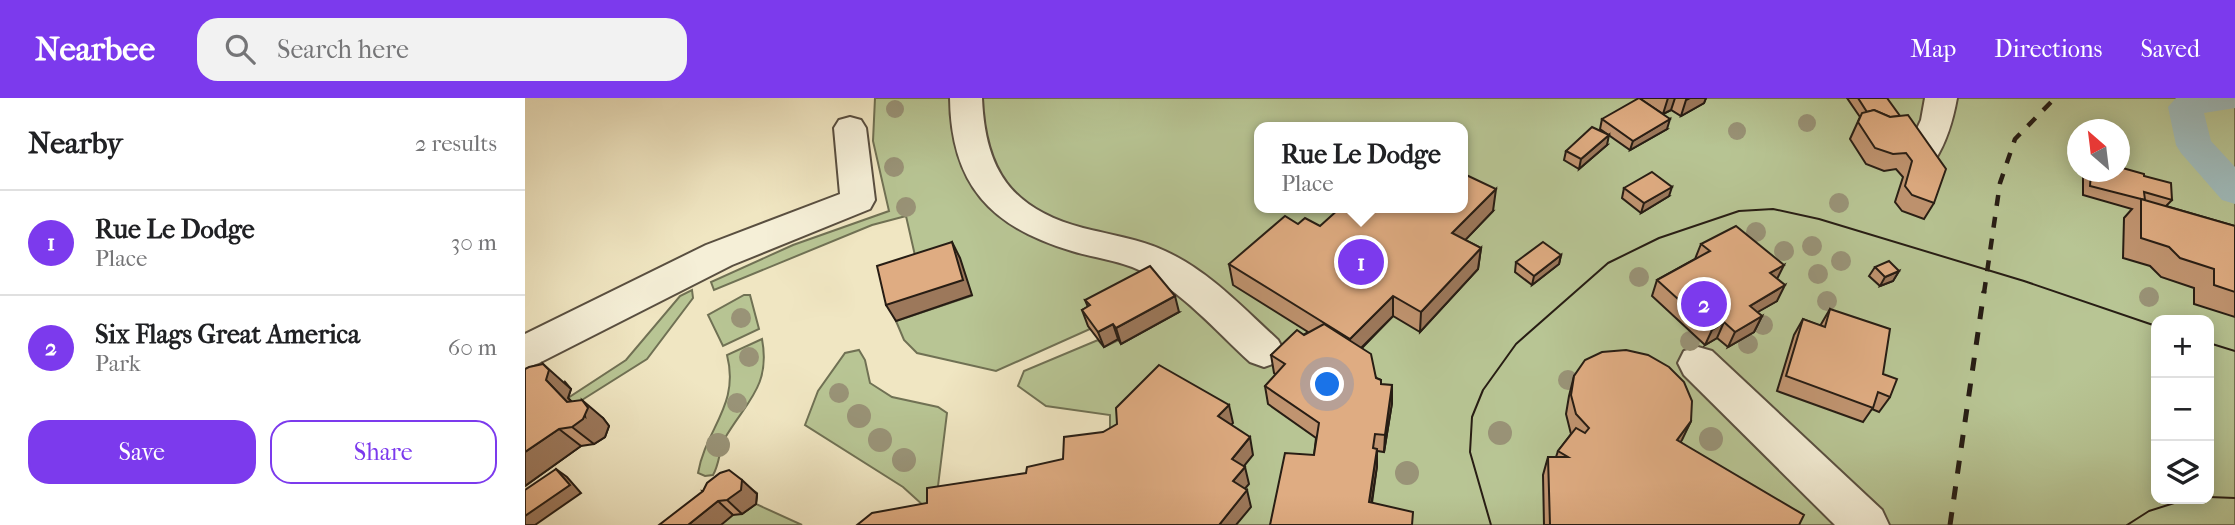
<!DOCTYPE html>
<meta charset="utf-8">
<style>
:root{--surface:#fff;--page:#f2f2f2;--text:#202124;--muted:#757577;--line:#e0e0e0;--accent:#7c3aed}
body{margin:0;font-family:"IM FELL French Canon",serif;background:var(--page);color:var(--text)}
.controls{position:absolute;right:21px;bottom:21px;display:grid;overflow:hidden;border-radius:14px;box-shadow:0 4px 18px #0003}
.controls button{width:63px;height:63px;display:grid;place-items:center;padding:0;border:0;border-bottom:2px solid var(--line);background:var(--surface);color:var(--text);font:35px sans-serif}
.compass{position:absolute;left:1542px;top:21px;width:63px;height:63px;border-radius:50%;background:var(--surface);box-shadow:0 4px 18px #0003;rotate:332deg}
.you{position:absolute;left:803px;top:287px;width:24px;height:24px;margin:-18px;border:5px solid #fff;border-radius:50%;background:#1a73e8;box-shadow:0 0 0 10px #1a73e833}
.badge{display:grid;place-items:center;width:46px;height:46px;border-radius:50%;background:var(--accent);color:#fff;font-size:23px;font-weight:700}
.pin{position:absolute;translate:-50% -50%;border:4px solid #fff;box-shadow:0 2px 7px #0006}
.popup{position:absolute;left:729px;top:24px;width:214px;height:91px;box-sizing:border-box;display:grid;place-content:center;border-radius:14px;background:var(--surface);filter:drop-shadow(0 2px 5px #0005);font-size:23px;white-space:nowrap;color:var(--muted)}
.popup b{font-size:26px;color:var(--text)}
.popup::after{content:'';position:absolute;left:50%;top:100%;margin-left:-14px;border:14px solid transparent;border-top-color:var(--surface)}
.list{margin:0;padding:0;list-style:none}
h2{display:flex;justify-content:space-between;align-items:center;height:91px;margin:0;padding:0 28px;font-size:30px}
h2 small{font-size:23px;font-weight:400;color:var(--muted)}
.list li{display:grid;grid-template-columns:46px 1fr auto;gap:21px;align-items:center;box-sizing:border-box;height:105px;padding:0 28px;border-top:2px solid var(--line)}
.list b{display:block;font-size:26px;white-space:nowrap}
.list p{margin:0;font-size:23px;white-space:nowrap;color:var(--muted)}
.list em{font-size:23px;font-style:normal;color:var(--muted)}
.actions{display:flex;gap:14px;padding:21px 28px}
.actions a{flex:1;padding:16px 0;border:2px solid var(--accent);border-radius:21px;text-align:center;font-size:24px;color:var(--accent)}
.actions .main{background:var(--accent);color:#fff}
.icon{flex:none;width:38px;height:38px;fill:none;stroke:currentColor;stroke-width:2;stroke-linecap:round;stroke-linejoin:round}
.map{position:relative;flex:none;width:1710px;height:427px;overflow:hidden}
header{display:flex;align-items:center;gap:42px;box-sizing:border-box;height:98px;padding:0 35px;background:var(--accent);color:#fff}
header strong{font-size:33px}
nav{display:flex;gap:38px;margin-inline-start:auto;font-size:24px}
.search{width:490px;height:63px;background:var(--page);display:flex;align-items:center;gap:18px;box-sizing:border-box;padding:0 24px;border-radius:21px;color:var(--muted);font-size:26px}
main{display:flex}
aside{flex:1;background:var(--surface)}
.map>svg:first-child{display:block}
</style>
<header>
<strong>Nearbee</strong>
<div class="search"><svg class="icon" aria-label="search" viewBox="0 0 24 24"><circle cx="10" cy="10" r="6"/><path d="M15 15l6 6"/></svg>Search here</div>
<nav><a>Map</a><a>Directions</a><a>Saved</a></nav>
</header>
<main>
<aside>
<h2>Nearby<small>2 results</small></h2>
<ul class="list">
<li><span class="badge">1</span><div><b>Rue Le Dodge</b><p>Place</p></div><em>30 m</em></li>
<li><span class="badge">2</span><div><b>Six Flags Great America</b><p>Park</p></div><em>60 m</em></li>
</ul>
<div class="actions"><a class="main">Save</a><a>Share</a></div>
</aside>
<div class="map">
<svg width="1710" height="427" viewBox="0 0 1710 427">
<rect width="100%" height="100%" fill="#f0e6c2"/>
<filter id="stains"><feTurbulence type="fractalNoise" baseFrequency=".00286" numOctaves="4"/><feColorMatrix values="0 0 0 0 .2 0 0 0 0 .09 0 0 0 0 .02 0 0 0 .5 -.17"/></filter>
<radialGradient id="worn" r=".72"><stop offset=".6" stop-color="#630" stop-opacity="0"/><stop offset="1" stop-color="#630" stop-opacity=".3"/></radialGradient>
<!-- green -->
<g fill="#b8c594" stroke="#707154" stroke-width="2" fill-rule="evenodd">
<path d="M350,0H1710V427H383L585,351V317L521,308L493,288L499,273L573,242L579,249L653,214L563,227L565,231L471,273L392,255L379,242L371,223L446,198L391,162L381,118L347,127L189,192L186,184L268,147L364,113L348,43ZM734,29H938V110H734ZM1552,32H1594V74H1552ZM1631,222H1684V401H1631Z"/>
<path d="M167,192L168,200L122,261L49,307L43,300L101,262L155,198Z"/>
<path d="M219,197H225L234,231L198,248L183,217Z"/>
<path d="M237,241C246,288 221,304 200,340C194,351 195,365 188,377L180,378L173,375C181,330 215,307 202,257Z"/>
<path d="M334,252L340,262L345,285L367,299L413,309L422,315L413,388L400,409L378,389L280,327L293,293L320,255Z"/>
<path d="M219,386L232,395L231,406L277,427H168Z"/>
</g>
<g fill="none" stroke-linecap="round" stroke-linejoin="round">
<!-- canal -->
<path fill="#a0bdbe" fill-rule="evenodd" d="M1651,0H1710V10L1679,15L1686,43L1710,69V106L1697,102L1656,55L1651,47L1643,9Z"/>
<defs>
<g id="minor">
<path d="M425,0H457C460,72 486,111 558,130C586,137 614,141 640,153C684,173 718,210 753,242L759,253L753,264L739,269L725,264C690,232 657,193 614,172C593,162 569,160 547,153C465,129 426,86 425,0Z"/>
<path d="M1400,0H1432C1428,22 1422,43 1410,62L1398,65L1386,62L1381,54L1396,22Z"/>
<path d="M325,19L336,22L341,30L350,102L345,111L207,167L14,265L0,270V236L181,147L315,96L309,30L314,22Z"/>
<path d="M1173,249L1187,253L1357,412L1364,427H1310L1159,277L1153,265L1159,253Z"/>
</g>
</defs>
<!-- minor casing -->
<use href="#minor" stroke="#594f40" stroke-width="4"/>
<!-- minor -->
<use href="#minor" fill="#f5efd7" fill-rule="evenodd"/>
<!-- tram -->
<g stroke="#271d14" stroke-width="2">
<path d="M1684,245L1710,253"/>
<path d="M1684,399L1710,400"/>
<path d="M966,427L945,354L947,319L958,292L991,246L1083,165L1134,140L1214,113L1248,111L1294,121L1499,183L1631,228"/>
<path d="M1602,427L1624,413L1662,401"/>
</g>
<!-- rail-far1 -->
<path stroke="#271d14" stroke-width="4.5" stroke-dasharray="11 11" stroke-linecap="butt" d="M1459,195L1475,85L1490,41L1530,0"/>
<!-- rail -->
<path stroke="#271d14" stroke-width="5" stroke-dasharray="13 13" stroke-linecap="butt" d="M1425,427L1459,193"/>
</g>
<!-- trees -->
<g fill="#999377">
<circle cx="370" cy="11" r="9"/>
<circle cx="1282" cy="25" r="9"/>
<circle cx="1212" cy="33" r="9"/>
<circle cx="369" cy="69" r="10"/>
<circle cx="1314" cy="105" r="10"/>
<circle cx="381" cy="109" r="10"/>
<circle cx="1231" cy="134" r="10"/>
<circle cx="1287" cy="148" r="10"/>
<circle cx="1259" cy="153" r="10"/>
<circle cx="1316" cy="163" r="10"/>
<circle cx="1293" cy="176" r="10"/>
<circle cx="1114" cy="179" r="10"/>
<circle cx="1624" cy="199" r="10"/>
<circle cx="1302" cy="203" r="10"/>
<circle cx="216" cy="220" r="10"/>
<circle cx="1238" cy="227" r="10"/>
<circle cx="1165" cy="243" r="10"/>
<circle cx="1223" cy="246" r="10"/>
<circle cx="224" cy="259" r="10"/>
<circle cx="1043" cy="282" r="10"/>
<circle cx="314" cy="295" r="10"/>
<circle cx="212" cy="305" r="10"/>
<circle cx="334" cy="318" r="12"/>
<circle cx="975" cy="335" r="12"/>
<circle cx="1186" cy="341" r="12"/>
<circle cx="355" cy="342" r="12"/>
<circle cx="193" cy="347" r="12"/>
<circle cx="379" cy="362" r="12"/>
<circle cx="882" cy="375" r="12"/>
</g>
<!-- wall -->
<g fill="#c09470" stroke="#271d14" stroke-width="2">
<path d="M1114,0H1181L1179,5L1156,18L1146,12L1138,16Z"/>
<path d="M1322,0H1362L1409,105L1399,121L1377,113L1370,104L1378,79L1371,71L1359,73L1341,66L1325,41L1335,19Z"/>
<path d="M1077,21L1142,31L1105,52L1075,31Z"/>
<path d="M1082,47L1054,71L1039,62L1041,53Z"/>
<path d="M1558,74H1594L1619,78L1647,102L1641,108L1710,128V219L1669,206V190L1636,179L1625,168L1598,160L1599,120L1607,111L1558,97Z"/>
<path d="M1099,90L1144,98L1116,115L1097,100Z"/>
<path d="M968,113L940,142L956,150L953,171L895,234L868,218L837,250L851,280L856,282V286L867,305L859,354L852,353V368L847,405L745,427L789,357L791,340L743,306L740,288L751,277L749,275L746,257L783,234L708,187L704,166L795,128Z"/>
<path d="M1176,146L1252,180V203L1232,214L1237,218L1229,234L1203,249L1192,240L1180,247L1127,198L1132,182L1170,161Z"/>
<path d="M1036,157L1034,166L1007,187L990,174L991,164Z"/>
<path d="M1350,169L1374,173L1368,183L1355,188L1344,178Z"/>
<path d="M560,202L654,214L596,246L593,241L579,249L563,228L557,212L563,209Z"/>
<path d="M1305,211L1358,276L1365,299L1354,314L1347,311L1338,324L1252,293L1269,237L1278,221L1295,228Z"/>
<path d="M1049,278L1166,323L1155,344L1274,427H1019L1018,377L1023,359H1031L1033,353L1046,336L1041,316L1044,298Z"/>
<path d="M40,284L46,291L43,300L47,304L78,320L84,328L80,339L69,346L56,348L0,388Z"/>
<path d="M178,393L232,396L231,406L217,416L208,417Z"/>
</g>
<!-- shaded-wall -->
<g fill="#9c785b" stroke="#271d14" stroke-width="2">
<path d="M1143,0H1150L1146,12L1138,16Z"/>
<path d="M1165,0H1181L1179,5L1156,18L1161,2Z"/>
<path d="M1145,21L1142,31L1105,52L1108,43Z"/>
<path d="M1084,37L1082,47L1054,71L1056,61Z"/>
<path d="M1147,89L1144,98L1116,115L1119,105Z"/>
<path d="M971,91L968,113L926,157L927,135Z"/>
<path d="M427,144L435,160L447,197L371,223L361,207Z"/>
<path d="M956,150L953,171L895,234L896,214Z"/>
<path d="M1036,157L1034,166L1007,187L1009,178Z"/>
<path d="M1259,167L1251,183L1245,175Z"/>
<path d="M1374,173L1368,183L1355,188L1360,179Z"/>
<path d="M1260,187L1252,203L1217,223L1225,208Z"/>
<path d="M650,198L654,214L596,246L591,230Z"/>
<path d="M868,198V218L825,261V241Z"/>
<path d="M1237,218L1229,234L1203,249L1210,234Z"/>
<path d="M1199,224L1192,240L1180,247L1187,232Z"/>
<path d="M588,226L593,241L579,249L573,234Z"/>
<path d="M18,266L46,291L43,300L60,318L57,302L78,320L84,328L80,339L69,346L47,329L42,304L21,282Z"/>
<path d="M867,287V305L859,354L860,337Z"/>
<path d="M704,307L708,325L698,336L693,318Z"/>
<path d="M1166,323L1157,342L1143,361L1152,342Z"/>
<path d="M34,331L56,348L0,388V354Z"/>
<path d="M725,339L728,357L711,378L707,361Z"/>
<path d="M852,351V368L844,420V404Z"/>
<path d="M720,369L724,386L712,400L708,383Z"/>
<path d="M31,371L42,379L56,395L10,427H0V418Z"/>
<path d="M217,382L232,396L231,406L217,416L202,402Z"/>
<path d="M722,392L726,409L711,427H694Z"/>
<path d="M193,403L208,417L196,427H163Z"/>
</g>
<!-- building -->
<g fill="#dfac82" stroke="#271d14" stroke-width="2">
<path d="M1114,0L1145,21L1108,43L1077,21Z"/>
<path d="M1333,0H1362L1375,18L1365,19L1349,12L1342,14Z"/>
<path d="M1349,12L1365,19L1383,17L1421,71L1409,105L1387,97L1380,88L1387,63L1381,55L1368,56L1350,50L1333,24L1337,15Z"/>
<path d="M1067,29L1084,37L1056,61L1041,53Z"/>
<path d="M1594,69L1619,76V78L1646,85L1647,102L1619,94L1620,102L1616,101L1565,88L1566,74H1594Z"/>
<path d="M1127,74L1147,89L1119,105L1099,90Z"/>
<path d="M937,75L971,91L927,135L956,150L896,214L868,198L825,241L704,166L760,118L773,126L780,120L795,128L815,110H937Z"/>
<path d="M1616,101L1710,128V194L1689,187V171L1655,160L1644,149L1616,140Z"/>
<path d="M1211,128L1259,167L1245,175L1260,187L1225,208L1237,218L1210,234L1199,224L1187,232L1132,182L1185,153L1176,146Z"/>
<path d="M427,144L438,182L361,207L352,168Z"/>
<path d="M1018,144L1036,157L1009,178L991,164Z"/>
<path d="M1364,163L1374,173L1360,179L1350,169Z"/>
<path d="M625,168L650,198L591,230L588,226L573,234L557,212L565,207L560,202Z"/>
<path d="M1305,211L1365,231L1358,276L1372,281L1365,299L1353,294L1348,310L1261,278L1278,221L1300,229Z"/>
<path d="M799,226L846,256L851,280L856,282V286L867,287L860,337L850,336L848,350L852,351L844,404L888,414L887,427H745L760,355L789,357L794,325L740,288L760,266L746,257L772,232L779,237Z"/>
<path d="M1101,252L1123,257L1144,269L1159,284L1167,303L1166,323L1152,342L1279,417L1274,427H1025L1023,359H1043L1033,353L1051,330L1060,335L1064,330L1051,316L1046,297L1049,278L1060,262L1077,254Z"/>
<path d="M18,266L24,272L21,282L42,304L57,302L63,310L58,321L47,329L34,331L0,354V271L4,269Z"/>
<path d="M634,267L704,307L693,318L725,339L707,361L720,369L708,383L722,392L694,427H332L347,415L402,405V390L501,375L502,369L538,361L539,339L578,334L592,326L591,310Z"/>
<path d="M31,371L45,387L0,418V392Z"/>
<path d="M204,372L217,382L216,392L202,402L193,403L163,427H134L178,393L182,385L195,375Z"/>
</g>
<rect width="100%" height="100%" filter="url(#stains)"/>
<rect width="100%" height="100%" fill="url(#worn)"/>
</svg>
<div class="controls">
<button>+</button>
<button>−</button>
<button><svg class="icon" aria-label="layers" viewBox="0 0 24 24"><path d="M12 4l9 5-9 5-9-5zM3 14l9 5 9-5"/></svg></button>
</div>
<svg class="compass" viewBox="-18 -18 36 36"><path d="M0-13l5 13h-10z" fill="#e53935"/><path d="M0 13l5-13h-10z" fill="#757577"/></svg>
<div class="you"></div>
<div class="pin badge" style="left:836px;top:164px">1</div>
<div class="popup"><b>Rue Le Dodge</b>Place</div>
<div class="pin badge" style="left:1179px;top:206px">2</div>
</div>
</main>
